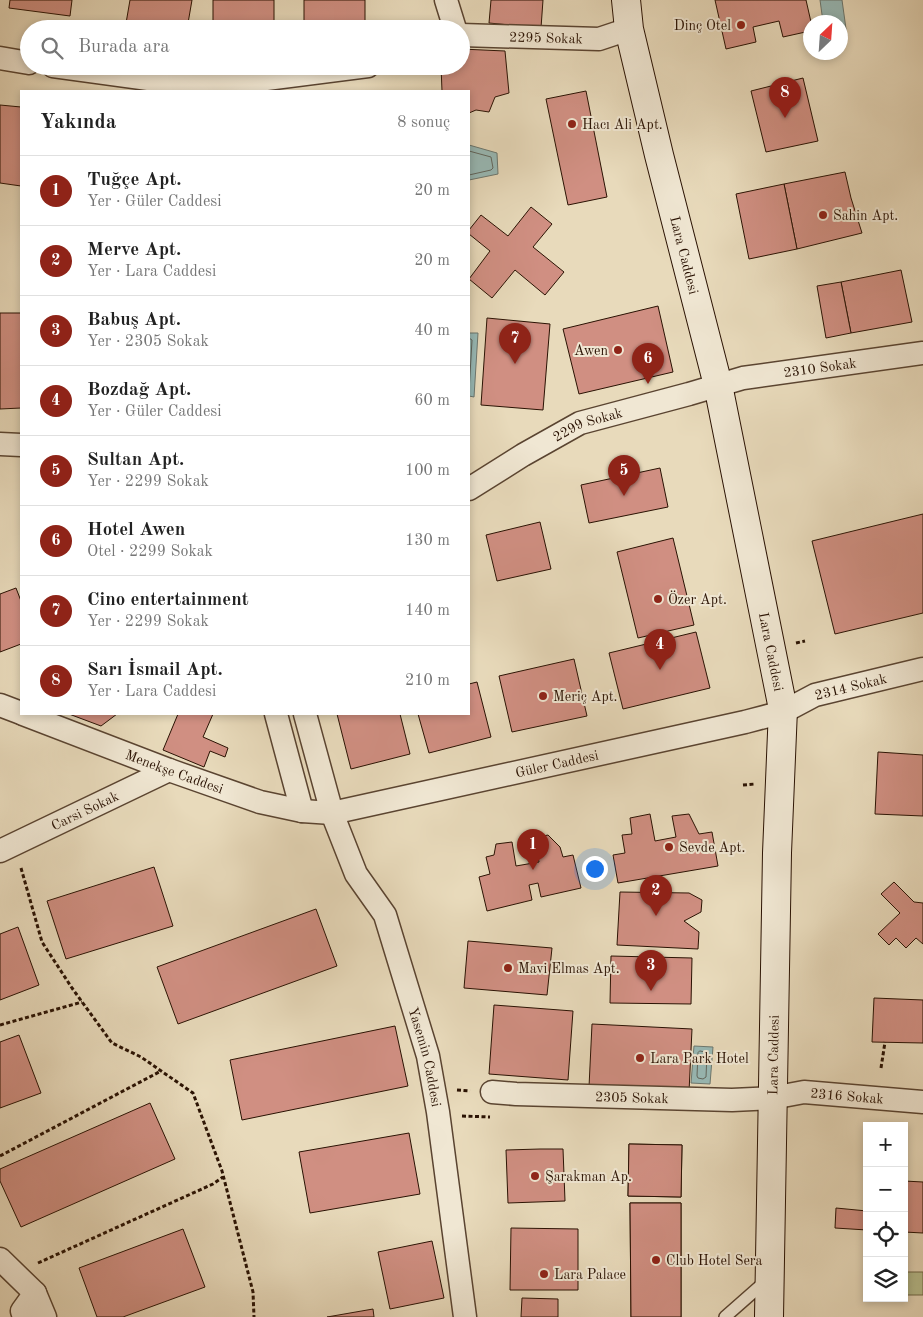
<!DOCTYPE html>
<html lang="tr">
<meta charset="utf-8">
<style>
:root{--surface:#fff;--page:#f6f6f6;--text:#222;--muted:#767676;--line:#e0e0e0;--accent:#8f2418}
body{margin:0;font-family:"Old Standard TT",serif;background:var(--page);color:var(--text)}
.controls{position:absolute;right:15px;bottom:15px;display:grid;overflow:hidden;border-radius:0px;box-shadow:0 2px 8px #0003}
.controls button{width:45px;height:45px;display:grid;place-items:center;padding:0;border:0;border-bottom:1px solid var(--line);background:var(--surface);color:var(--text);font:25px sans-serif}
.compass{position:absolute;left:803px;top:15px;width:45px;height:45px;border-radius:50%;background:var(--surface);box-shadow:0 2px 8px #0003;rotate:25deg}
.you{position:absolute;left:594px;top:868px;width:18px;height:18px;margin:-12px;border:4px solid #fff;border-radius:50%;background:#1a73e8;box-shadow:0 0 0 8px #1a73e833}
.badge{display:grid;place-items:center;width:32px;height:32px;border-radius:50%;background:var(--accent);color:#fff;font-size:16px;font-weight:700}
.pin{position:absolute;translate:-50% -41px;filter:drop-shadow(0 1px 2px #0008)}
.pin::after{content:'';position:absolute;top:26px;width:18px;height:15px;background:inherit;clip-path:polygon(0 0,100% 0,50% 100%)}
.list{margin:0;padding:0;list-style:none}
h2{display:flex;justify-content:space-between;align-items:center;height:65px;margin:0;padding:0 20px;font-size:21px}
h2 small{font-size:16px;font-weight:400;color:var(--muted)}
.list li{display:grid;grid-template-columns:32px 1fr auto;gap:15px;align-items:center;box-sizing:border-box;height:70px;padding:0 20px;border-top:1px solid var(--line)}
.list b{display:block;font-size:19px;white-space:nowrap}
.list p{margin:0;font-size:16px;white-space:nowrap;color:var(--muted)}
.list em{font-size:16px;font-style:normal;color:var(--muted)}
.icon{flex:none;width:28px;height:28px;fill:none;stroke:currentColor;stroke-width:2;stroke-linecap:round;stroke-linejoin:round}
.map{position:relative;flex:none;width:923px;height:1317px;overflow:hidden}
.search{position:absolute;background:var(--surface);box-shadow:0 2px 8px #0003;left:20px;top:20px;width:450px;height:55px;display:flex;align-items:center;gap:12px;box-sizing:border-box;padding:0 18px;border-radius:28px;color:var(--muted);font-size:19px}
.panel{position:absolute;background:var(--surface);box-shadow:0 2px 8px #0003;left:20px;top:90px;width:450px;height:625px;border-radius:0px}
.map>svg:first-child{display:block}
</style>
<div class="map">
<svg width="923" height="1317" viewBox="0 0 923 1317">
<rect width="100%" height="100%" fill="#e8dabb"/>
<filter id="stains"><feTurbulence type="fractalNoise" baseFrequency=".004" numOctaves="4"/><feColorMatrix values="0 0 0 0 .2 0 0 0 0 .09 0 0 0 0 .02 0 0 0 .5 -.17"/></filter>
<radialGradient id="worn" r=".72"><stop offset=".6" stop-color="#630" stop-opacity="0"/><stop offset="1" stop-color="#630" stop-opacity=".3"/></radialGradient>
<!-- green -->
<rect fill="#b8bf8f" stroke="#716849" x="905" y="1272" width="18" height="23"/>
<!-- water -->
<g fill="#98bab7" stroke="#6c776f">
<path d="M820,0H842L847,36H841L840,22H823Z"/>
<path d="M469,145L497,153L498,174L469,180Z"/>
<path d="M469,333H478L474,397L469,396Z"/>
<path d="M694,1046L713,1047L710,1084L691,1083Z"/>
</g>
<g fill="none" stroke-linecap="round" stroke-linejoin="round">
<!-- shore -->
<g stroke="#61665d" stroke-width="1">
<path d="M469,151L491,157L493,168L491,170L469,175"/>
<path d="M469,338L472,340L469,392"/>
<path d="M700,1051L705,1052L707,1054L706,1077L703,1079L698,1078L697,1076L698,1053Z"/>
</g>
</g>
<!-- building -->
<g fill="#d08f82" stroke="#2a1203">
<path d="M10,0H72L70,16L9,8Z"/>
<path d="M130,0H192L187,29H125Z"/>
<rect x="213" y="0" width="61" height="29"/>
<rect x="304" y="0" width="61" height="29"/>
<path d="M491,0H543L541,28L489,23Z"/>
<path d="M715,0H806L811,22L810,31L783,37L779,21L753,27L756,42L726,49Z"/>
<path d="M461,49L505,51L509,93L495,97L489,112L476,110L469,113V91H442L441,66H461Z"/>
<path d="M803,78L818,141L766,152L751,91Z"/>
<path d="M586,91L607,197L568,205L546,99Z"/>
<path d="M0,105L21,107V186L0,183Z"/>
<path d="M845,172L851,198L862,233L797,249L784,184Z"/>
<path d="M784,184L797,249L749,259L736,194Z"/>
<path d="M531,207L552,224L533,247L564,272L545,295L515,270L492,298L469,279L490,251L469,234V230L481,215L508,236Z"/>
<path d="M901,270L912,322L851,333L841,282Z"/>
<path d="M841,282L851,333L826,338L817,286Z"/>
<path d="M658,306L673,372L579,394L563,329Z"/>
<path d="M0,313H21V408L0,409Z"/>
<path d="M487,318L550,324L543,410L481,405Z"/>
<path d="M660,468L668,507L589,523L581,485Z"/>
<path d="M923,514V613L835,634L812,541Z"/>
<path d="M540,522L551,569L497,581L486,535Z"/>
<path d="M673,538L694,625L638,638L617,552Z"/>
<path d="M16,588L21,601V644L0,652V594Z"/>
<path d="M696,632L710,688L623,709L609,653Z"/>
<path d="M574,659L587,716L512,732L499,676Z"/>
<path d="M477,682L491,737L429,753L418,714H469V684Z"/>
<path d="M69,714H117L101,726Z"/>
<path d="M178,714H213L203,737L228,748L225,757L210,751L204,767L163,750Z"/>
<path d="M337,714H400L410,754L351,769Z"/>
<path d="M878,752L923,755V816L875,814Z"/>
<path d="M650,814L655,841L676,837L672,816L689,814L699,834L712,832L718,866L618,883L613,855L625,853L622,835L632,834L630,818Z"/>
<path d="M548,835L560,847L563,857L573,855L581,888L541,897L538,883L529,885L532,900L487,911L479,877L490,874L486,857L494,855L496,844L512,842L516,866L539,862L534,838Z"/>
<path d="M154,867L173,926L66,959L47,901Z"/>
<path d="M894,882L914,902L923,903V944L916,938L906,948L896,938L889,945L878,934L900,913L881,894Z"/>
<path d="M620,892L689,893L702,900L701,912L684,921L699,932L698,949L617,945Z"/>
<path d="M316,909L337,966L178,1024L157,967Z"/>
<path d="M18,927L39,985L0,1000V934Z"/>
<path d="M468,941L552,948L547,995L464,988Z"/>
<path d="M611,956L692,958L691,1004L610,1003Z"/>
<path d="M874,998L923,1000V1043L872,1042Z"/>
<path d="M494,1005L573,1011L568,1080L489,1074Z"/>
<path d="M592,1024L692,1029L689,1092L589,1087Z"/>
<path d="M395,1026L408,1086L242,1120L230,1060Z"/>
<path d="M19,1035L41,1093L0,1108V1042Z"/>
<path d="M150,1103L175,1159L21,1227L0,1181V1169Z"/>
<path d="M409,1133L420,1194L310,1213L299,1152Z"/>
<path d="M629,1144L682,1145L681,1197L628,1196Z"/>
<path d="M629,1144L682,1145L681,1197L628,1196Z"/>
<path d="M540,1149H563L565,1201L508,1203L506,1150Z"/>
<path d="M904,1181L923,1182V1233L904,1232Z"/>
<path d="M630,1203H681V1317H631Z"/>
<path d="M630,1203H681V1317H631Z"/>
<path d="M836,1208L867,1211V1230L835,1228Z"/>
<path d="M511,1228L578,1229V1290H510Z"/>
<path d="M183,1229L205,1287L123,1317H97L79,1268Z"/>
<path d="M432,1241L444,1298L390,1309L378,1252Z"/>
<path d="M522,1298L558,1299V1317H521Z"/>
<path d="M373,1309L374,1317H327Z"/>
</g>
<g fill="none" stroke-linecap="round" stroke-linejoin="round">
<defs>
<path id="lane" d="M725,1317L767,1280"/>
<g id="street">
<path d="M446,0L455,29"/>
<path id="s1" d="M461,35L599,39L629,29"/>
<path d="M0,58L29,63"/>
<path d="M53,66L163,81L228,84L368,66"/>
<path d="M0,444L21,445"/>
<path id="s2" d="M469,489L523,455L580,423L689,394L743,378L923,353"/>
<path d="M0,705L21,713"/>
<path id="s3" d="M23,714L169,770L260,802L302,811L332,813L745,722L783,712L815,695L923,669"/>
<path d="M276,714L302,811"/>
<path id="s4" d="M305,714L332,813L356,874L385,915L428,1056L438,1112L465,1317"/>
<path id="s5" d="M0,851L169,770"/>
<path id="s6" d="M492,1092L516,1094L732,1100L772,1098L804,1092L923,1102"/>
<path d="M0,1259L35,1293L45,1317"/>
<path d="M24,1317L22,1311L35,1293"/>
</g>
<g id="secondary">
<path id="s7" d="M626,0L629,29L659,155L718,385L783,709L777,853L769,1317"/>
</g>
</defs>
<!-- lane casing -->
<use href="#lane" stroke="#5a4431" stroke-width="14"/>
<!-- street casing -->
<use href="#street" stroke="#5a4431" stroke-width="25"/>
<!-- secondary casing -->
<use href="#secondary" stroke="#2a1203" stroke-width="30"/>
<!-- path -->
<g stroke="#2a1203" stroke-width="3" stroke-dasharray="4 2.5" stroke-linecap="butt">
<path d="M796,643L805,641"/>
<path d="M743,785L755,784"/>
<path d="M21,868L42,942L72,988L112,1043L141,1057L193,1093L222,1171L253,1292L254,1317"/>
<path d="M0,1025L82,1002"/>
<path d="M881,1068L885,1042"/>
<path d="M457,1090L470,1091"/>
<path d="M462,1116L490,1117"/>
<path d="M0,1156L161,1071"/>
<path d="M38,1263L213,1184L223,1177"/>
</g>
<!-- lane -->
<use href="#lane" stroke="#f0e7d3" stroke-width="11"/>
<!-- street -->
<use href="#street" stroke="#f0e7d3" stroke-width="22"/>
<!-- secondary -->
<use href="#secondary" stroke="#f0e7d3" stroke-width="28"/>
</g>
<!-- markers -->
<g fill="#8f2418" stroke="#f0e7d3" stroke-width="2">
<circle cx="741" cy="25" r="5"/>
<circle cx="572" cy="124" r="5"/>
<circle cx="823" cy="215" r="5"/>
<circle cx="618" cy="350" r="5"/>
<circle cx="658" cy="599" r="5"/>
<circle cx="543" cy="696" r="5"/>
<circle cx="669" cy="847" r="5"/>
<circle cx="508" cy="968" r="5"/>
<circle cx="640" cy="1058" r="5"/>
<circle cx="535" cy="1176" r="5"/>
<circle cx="656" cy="1260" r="5"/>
<circle cx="544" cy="1274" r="5"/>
</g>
<g text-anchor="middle" stroke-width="4" stroke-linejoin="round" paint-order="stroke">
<!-- poi labels -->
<g font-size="14" fill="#2a1203" stroke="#f0e7d3" text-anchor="start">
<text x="731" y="30" text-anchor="end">Dinç Otel</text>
<text x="582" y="129">Hacı Ali Apt.</text>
<text x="833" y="220">Sahin Apt.</text>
<text x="608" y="355" text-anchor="end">Awen</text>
<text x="668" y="604">Özer Apt.</text>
<text x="553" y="701">Meriç Apt.</text>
<text x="679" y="852">Sevde Apt.</text>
<text x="518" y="973">Mavi Elmas Apt.</text>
<text x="650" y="1063">Lara Park Hotel</text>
<text x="545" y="1181">Şarakman Ap.</text>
<text x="666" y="1265">Club Hotel Sera</text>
<text x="554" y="1279">Lara Palace</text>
</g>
<!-- street labels -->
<g font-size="14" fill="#2a1203" stroke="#f0e7d3">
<text dy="5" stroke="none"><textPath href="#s1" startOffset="85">2295 Sokak</textPath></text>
<text dy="5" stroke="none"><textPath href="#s7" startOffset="262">Lara Caddesi</textPath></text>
<text dy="5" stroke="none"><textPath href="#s2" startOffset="376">2310 Sokak</textPath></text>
<text dy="5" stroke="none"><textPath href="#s2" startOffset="136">2299 Sokak</textPath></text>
<text dy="5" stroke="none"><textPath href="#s7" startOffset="668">Lara Caddesi</textPath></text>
<text dy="5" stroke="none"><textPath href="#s3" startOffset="861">2314 Sokak</textPath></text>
<text dy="5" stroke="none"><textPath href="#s3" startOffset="556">Güler Caddesi</textPath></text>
<text dy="5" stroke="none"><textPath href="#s3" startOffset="162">Menekşe Caddesi</textPath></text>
<text dy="5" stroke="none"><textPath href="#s5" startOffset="94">Carsi Sokak</textPath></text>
<text transform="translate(773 1055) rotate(-89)" y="5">Lara Caddesi</text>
<text dy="5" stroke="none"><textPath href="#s4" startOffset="366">Yasemin Caddesi</textPath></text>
<text dy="5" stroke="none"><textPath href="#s6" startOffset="356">2316 Sokak</textPath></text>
<text dy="5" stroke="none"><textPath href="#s6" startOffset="140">2305 Sokak</textPath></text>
</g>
</g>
<rect width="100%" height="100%" filter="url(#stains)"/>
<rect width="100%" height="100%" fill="url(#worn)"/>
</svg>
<div class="controls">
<button>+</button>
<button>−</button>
<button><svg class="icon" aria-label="locate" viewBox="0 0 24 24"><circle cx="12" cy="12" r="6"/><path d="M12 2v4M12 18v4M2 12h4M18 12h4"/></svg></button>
<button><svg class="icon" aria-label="layers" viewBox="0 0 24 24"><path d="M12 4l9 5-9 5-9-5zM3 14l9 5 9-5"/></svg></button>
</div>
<svg class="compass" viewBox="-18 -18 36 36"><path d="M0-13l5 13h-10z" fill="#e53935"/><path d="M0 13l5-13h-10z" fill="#767676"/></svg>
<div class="you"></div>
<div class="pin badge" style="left:533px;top:870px">1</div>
<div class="pin badge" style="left:656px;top:916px">2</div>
<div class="pin badge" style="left:651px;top:991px">3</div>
<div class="pin badge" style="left:660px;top:670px">4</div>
<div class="pin badge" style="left:624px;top:496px">5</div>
<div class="pin badge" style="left:648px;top:384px">6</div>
<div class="pin badge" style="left:515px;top:364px">7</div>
<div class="pin badge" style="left:785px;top:118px">8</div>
<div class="search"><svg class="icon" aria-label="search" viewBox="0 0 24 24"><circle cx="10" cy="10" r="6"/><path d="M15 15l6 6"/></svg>Burada ara</div>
<section class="panel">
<h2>Yakında<small>8 sonuç</small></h2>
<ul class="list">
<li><span class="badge">1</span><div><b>Tuğçe Apt.</b><p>Yer · Güler Caddesi</p></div><em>20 m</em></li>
<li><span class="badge">2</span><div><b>Merve Apt.</b><p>Yer · Lara Caddesi</p></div><em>20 m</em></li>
<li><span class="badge">3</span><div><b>Babuş Apt.</b><p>Yer · 2305 Sokak</p></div><em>40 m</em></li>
<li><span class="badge">4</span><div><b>Bozdağ Apt.</b><p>Yer · Güler Caddesi</p></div><em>60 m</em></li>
<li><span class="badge">5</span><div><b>Sultan Apt.</b><p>Yer · 2299 Sokak</p></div><em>100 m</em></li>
<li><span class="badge">6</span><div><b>Hotel Awen</b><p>Otel · 2299 Sokak</p></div><em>130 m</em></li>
<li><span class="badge">7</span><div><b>Cino entertainment</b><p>Yer · 2299 Sokak</p></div><em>140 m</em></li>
<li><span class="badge">8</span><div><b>Sarı İsmail Apt.</b><p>Yer · Lara Caddesi</p></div><em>210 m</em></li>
</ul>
</section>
</div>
